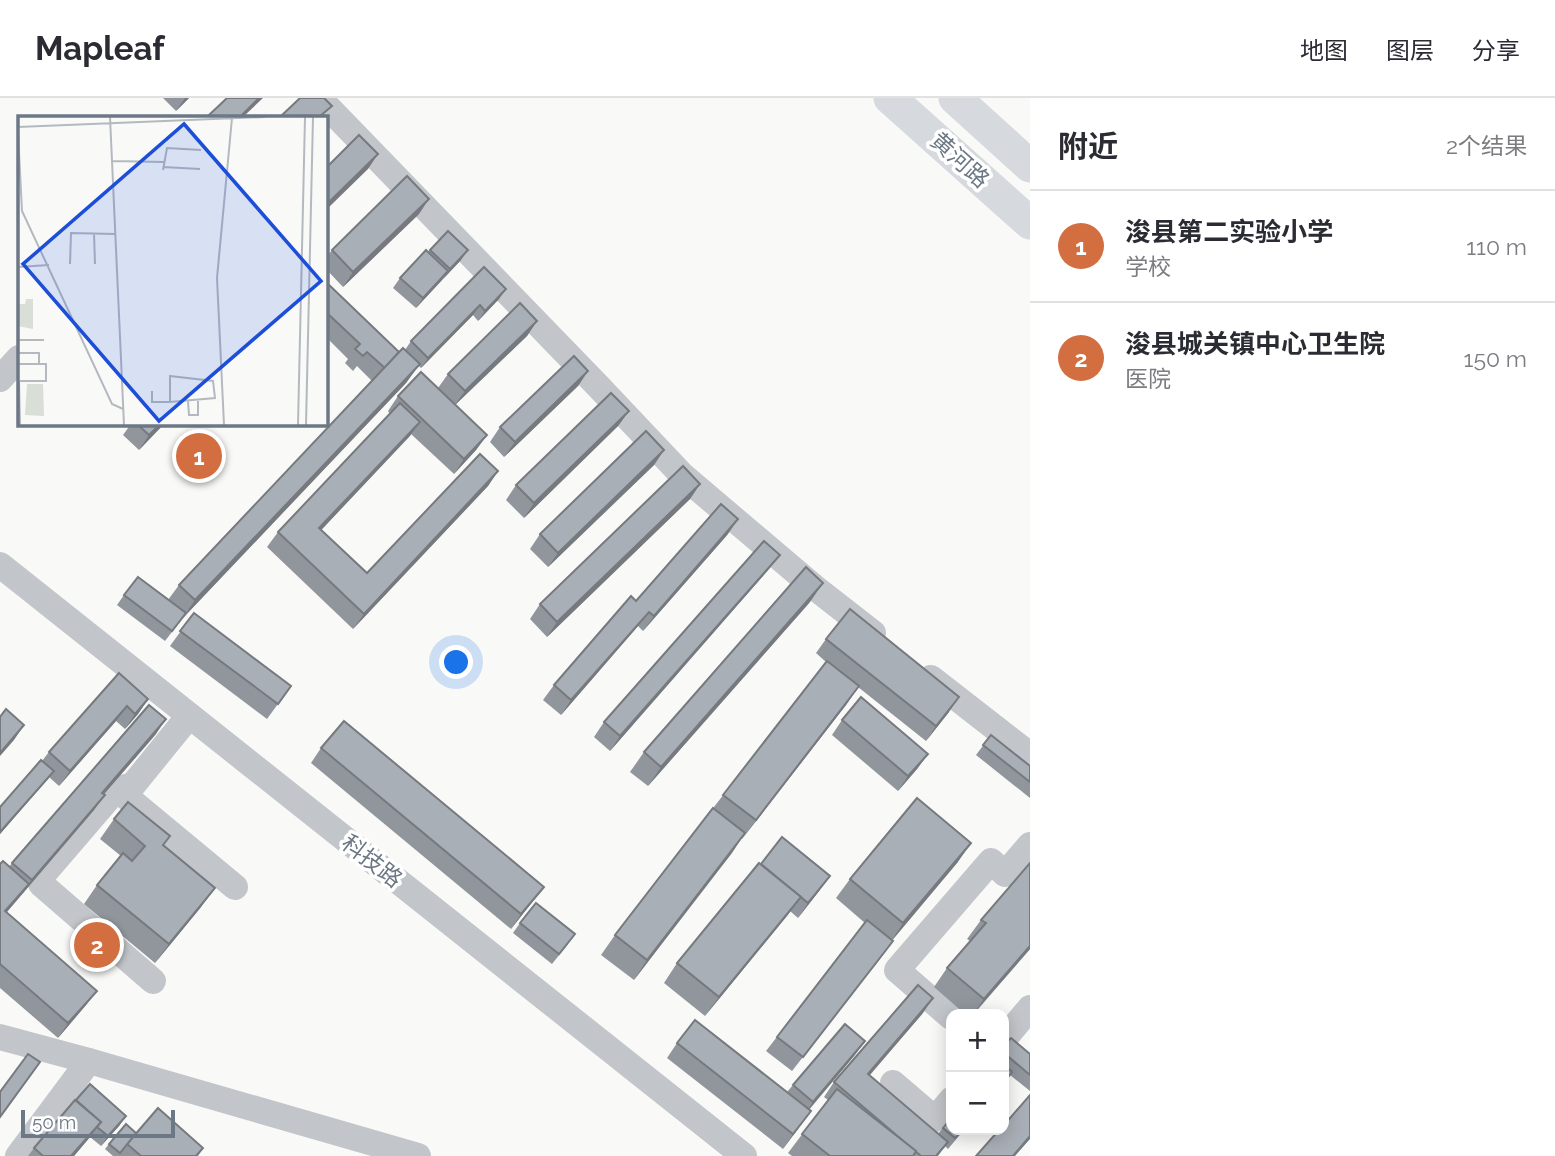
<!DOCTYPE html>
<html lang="zh">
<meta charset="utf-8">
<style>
:root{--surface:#fff;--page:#f7f7f7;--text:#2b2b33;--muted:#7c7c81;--line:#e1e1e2;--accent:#d26e3f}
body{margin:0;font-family:Raleway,"Noto Sans SC",sans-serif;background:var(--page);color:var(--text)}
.controls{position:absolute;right:21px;bottom:21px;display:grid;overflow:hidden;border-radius:14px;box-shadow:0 4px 18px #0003}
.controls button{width:63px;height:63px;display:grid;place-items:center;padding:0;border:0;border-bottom:2px solid var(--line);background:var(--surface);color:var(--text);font:35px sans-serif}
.scale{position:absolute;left:21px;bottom:18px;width:154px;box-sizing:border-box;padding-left:7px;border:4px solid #6c7885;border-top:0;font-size:19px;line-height:24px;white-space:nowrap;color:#6c7885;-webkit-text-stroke:5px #fff;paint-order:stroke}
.you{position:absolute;left:457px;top:565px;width:24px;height:24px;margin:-18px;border:5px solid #fff;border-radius:50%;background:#1a73e8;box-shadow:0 0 0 10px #1a73e833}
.badge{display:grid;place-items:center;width:46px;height:46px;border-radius:50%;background:var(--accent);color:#fff;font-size:23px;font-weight:700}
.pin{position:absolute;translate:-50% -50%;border:4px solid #fff;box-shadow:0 2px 7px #0006}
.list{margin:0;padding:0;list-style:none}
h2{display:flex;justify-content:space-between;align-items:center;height:91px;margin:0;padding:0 28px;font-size:30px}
h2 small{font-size:23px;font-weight:400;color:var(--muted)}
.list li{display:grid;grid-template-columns:46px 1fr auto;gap:21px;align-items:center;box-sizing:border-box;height:112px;padding:0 28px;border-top:2px solid var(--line)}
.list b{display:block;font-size:26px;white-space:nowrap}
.list p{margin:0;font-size:23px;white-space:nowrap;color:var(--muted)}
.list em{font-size:23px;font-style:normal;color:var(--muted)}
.map{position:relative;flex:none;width:1030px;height:1058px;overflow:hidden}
header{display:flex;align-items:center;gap:42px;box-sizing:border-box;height:98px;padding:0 35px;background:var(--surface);border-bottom:2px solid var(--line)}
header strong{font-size:33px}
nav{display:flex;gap:38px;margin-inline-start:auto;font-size:24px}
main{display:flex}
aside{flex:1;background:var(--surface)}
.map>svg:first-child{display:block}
</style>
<header>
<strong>Mapleaf</strong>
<nav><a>地图</a><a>图层</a><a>分享</a></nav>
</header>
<main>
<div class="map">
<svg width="1030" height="1058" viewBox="0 0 1030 1058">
<rect width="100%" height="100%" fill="#f9f9f8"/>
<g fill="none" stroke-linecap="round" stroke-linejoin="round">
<!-- minor -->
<g stroke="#c2c5c9" stroke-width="26">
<path d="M319,0L598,288L682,377L814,489L873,535"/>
<path d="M0,281L19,260"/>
<path d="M0,467L744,1058"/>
<path d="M931,580L1030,657"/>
<path d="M118,692L235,789"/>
<path d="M153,883L41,786L40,780L113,695L121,690L133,687L189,618"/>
<path d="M951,919L897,872L991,763L1005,776L1030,747"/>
<path d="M0,939L89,963L418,1058"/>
<path d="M1004,941L1030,910"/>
<path d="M893,985L935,1021L951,1002"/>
<path d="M18,1058L89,963"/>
</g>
<!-- major -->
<g stroke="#d6d9dd" stroke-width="33">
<path d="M890,0L1030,125"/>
<path d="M955,0L1030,68"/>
</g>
</g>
<!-- wall -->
<g fill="#91969d">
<path d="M163,0H189L176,13Z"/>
<path d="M419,116L343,189L326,171V160L332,152Z"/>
<path d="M430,152L461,162L416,210L393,190L400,180Z"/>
<path d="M484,169L499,201L478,223L473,217L421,270L418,267L406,285L182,521L165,543L117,507L124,497L168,502L179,487L372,283L357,268L353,273L345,265L348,261L326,239V184L399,254L405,252L411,243Z"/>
<path d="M537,223L527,238L455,307L487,337L476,352L454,376L411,336L321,432L367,475L498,373L488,388L353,531L267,449L278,434L390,316L388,313L398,298L438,290L448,276Z"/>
<path d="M588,273L578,288L504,359L490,344L500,329Z"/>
<path d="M629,313L618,328L524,420L506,402L516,387Z"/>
<path d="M131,326H164L139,352L123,337Z"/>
<path d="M664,352L654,367L548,469L530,451L540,436Z"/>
<path d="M700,386L690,401L547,539L530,521L540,506Z"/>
<path d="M728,436L643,533L638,528L561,617L543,602L554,587L636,503Z"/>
<path d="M769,471L610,653L594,639L604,624Z"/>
<path d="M810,504L648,688L630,674L644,654Z"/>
<path d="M194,515L291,588L267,621L170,548Z"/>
<path d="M826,541L949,614L926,643L858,589L846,607L742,741H741L634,882L601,857L615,837L826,564L816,555Z"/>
<path d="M119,575L148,601L138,616L125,631L116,623L59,688L49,679L0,736V709L42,663L49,654Z"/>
<path d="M842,622L928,656L917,671L898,693L832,637Z"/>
<path d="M156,636L104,696L94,712L6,815L97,893L86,907L58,940L0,890V766L9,769L12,765Z"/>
<path d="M991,637L1030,668V700L976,657Z"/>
<path d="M321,650L544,789L511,831L311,665Z"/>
<path d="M114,721L164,748L201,809L155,865L84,806L97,787L121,758L100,741Z"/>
<path d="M971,745L957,765L892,842L893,843L882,858L792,973L766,953L865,825L836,800L850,781Z"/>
<path d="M1030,765V851L974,916H965L934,889L947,870L970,843L967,841L981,822Z"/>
<path d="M830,778L819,793L798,820L790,813L705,918L664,885L677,865Z"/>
<path d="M520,825L568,846L552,866L513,835Z"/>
<path d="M923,915L869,977L938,1036L943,1030L964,1032L948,1051L945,1048L938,1058H792L788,1055L828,1002L824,999L834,984Z"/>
<path d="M865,943L854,958L809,1011L811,1013L783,1051L667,960L677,945L787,994L793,987Z"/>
<path d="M1004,947L1030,956V993L1010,977L1004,986Z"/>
<path d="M126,1018L119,1028L101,1048L90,1039L74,1058H28L34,1050Z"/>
<path d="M136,1035L203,1050L198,1058H113L105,1051L109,1046Z"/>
</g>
<!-- shaded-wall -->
<g fill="#767a7f">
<path d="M185,0H189L176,13L183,3Z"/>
<path d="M259,0H263L243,19H240Z"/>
<path d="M378,56L368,71L326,112V107Z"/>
<path d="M429,101L419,116L343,189L353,174Z"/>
<path d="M468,152L461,162L443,181L450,171Z"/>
<path d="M448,173L441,183L416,210L423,200Z"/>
<path d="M506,191L499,201L478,223L485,213Z"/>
<path d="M480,207L473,217L421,270L428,260Z"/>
<path d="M537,223L527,238L454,308L465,293Z"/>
<path d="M420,266L406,285L182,521L195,502Z"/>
<path d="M588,273L578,288L504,359L515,344Z"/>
<path d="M629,313L618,328L524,420L534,405Z"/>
<path d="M420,324L410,338L309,445L319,430Z"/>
<path d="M160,326H164L139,352L149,337Z"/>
<path d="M487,337L476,352L454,376L464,361Z"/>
<path d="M664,352L654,367L548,469L558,455Z"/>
<path d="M498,373L488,388L353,531L364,516Z"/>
<path d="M700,386L690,401L547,539L557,524Z"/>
<path d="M738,421L728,436L643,533L654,518Z"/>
<path d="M780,457L769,471L610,653L620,638Z"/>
<path d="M823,485L810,504L648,688L661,669Z"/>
<path d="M649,514L638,528L561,617L571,602Z"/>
<path d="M859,588L846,607L742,741L756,722Z"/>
<path d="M959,599L949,614L926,643L936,628Z"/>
<path d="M148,601L138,616L125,631L135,616Z"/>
<path d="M127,608L116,623L59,688L70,673Z"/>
<path d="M166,621L156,636L92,710L102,695Z"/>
<path d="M24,627L14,642L0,658V655Z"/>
<path d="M928,656L917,671L898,693L908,678Z"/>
<path d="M54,673L46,683L0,736V734Z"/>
<path d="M105,697L94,712L0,822L5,813Z"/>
<path d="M745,735L732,755L634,882L647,862Z"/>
<path d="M971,745L957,765L890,845L903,825Z"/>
<path d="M830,778L819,793L798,820L808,805Z"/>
<path d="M544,789L511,831L521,816Z"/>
<path d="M215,790L201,809L155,865L169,846Z"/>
<path d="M801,799L787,818L705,918L719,899Z"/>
<path d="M893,843L882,858L792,973L803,959Z"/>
<path d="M1030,848V851L973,916L984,901Z"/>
<path d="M97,893L86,907L58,940L68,925Z"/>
<path d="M933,900L923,915L858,991L868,976Z"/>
<path d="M865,943L854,958L803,1019L813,1004Z"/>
<path d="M811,1013L800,1028L783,1051L793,1036Z"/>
<path d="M126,1018L119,1028L101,1048L108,1038Z"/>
<path d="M101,1024L90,1039L74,1058H71Z"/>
<path d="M1030,1038V1041L1015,1058H1013Z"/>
</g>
<!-- building -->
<g fill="#a9afb6" stroke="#767a7f" stroke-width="2">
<path d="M227,0H259L240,19H208V18Z"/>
<path d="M300,0H324L332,8L319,19H280Z"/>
<path d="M359,37L378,56L326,107V70Z"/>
<path d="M407,78L429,101L353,174L332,152Z"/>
<path d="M448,133L468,152L450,171L430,152Z"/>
<path d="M426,152L448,173L423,200L400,180Z"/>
<path d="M484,169L506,191L485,213L480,207L428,260L411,243Z"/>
<path d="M326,184L399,254L385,270L367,254L363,258L355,251L360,246L326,214Z"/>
<path d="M520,205L537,223L465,293L448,276Z"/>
<path d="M403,250L420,266L195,502L179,487Z"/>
<path d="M574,258L588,273L515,344L500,329Z"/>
<path d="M421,274L487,337L464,361L398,298Z"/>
<path d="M611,295L629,313L534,405L516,387Z"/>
<path d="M400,305L420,324L319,430L367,475L480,356L498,373L364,516L278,434Z"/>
<path d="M137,326H160L149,337Z"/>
<path d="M646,333L664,352L558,455L540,436Z"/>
<path d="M683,368L700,386L557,524L540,506Z"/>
<path d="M721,406L738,421L654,518L649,514L571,602L554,587L631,498L636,503Z"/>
<path d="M764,443L780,457L620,638L604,624Z"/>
<path d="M806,469L823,485L661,669L644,654Z"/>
<path d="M138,479L186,515L172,533L124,497Z"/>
<path d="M850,511L959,599L936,628L826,541Z"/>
<path d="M194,515L291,588L278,606L180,533Z"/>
<path d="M827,563L859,588L756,722L723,697Z"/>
<path d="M119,575L148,601L135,616L127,608L70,673L49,654Z"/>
<path d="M861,599L928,656L908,678L842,622Z"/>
<path d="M149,607L166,621L102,695L105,697L32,782L12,765Z"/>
<path d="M6,611L24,627L0,655V619Z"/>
<path d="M344,623L544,789L521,816L321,650Z"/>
<path d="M991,637L1030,668V684L983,647Z"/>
<path d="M41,662L54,673L0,734V709Z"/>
<path d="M917,700L971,745L903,825L850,781Z"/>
<path d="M128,704L170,738L163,747L215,790L169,846L97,787L123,755L132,763L145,748L114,721Z"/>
<path d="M713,710L745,735L647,862L615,837Z"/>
<path d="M782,739L830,778L808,805L761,766Z"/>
<path d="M3,763L29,786L5,813L97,893L68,925L0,866V766Z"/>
<path d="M759,765L801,799L719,899L677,865Z"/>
<path d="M1030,765V848L984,901L947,870L986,825L981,822Z"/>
<path d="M536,805L575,836L559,856L520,825Z"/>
<path d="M867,822L893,843L803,959L777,939Z"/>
<path d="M918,887L933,900L868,976L948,1044L936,1058H921L834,984Z"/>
<path d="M695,922L811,1013L793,1036L677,945Z"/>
<path d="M845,926L865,943L813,1004L793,987Z"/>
<path d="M1011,940L1030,956V977L1004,955V947Z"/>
<path d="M28,956L40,964L0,1019V994Z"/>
<path d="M1004,966L1012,974L1004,984Z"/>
<path d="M90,986L126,1018L108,1038L97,1029L101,1024L76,1002Z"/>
<path d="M837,991L916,1053L913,1058H830L802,1036Z"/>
<path d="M1030,997V1038L1013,1058H976L999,1032H1004V1027Z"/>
<path d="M75,1002L101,1024L71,1058H43L34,1050Z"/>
<path d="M158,1010L203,1050L196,1058H141L127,1046Z"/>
<path d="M951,1020V1032H963L955,1040L943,1030Z"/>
<path d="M126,1026L136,1035L120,1055L109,1046Z"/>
</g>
<g text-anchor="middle" stroke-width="7" stroke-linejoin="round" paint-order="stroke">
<!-- street labels -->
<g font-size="23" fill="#6c7885" stroke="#fff">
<text transform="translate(960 62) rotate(42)" y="8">黄河路</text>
<text transform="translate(372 763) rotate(38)" y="8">科技路</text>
</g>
</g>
<!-- overview -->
<g transform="translate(18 18)">
<rect width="310" height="310" fill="#f9f9f8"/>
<path d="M8,183H15V213L0,210V188H7ZM9,268H25L26,300L7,299Z" fill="#d9ded7"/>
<path fill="none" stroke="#b4b9c0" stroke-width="2" d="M92,1L106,309M0,11L247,1M0,17L4,95L94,288L105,293M94,45L146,46M145,51L182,53M145,54L149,32L183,34M76,117L77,148M52,148L53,117L97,118M0,151L31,149M0,224H26M0,237H21V248H0M152,260L195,265L197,282L152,286ZM1,265L2,309M2,265H28V248H21M134,275V286H152M170,285L171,299H180V285M206,309L199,162L214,2M280,309L287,1M288,309L295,1"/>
<path fill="#1d4ed8" fill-opacity="0.15" stroke="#1d4ed8" stroke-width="3.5" d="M166,8L303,165L141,305L5,148Z"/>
<rect width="310" height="310" fill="none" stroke="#6c7885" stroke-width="3.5"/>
</g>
</svg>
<div class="controls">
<button>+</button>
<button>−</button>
</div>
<div class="scale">50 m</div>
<div class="you"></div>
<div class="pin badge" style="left:199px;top:358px">1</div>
<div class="pin badge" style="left:97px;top:847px">2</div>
</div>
<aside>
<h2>附近<small>2个结果</small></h2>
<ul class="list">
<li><span class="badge">1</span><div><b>浚县第二实验小学</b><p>学校</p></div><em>110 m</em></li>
<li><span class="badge">2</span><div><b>浚县城关镇中心卫生院</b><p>医院</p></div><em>150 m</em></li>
</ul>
</aside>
</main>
